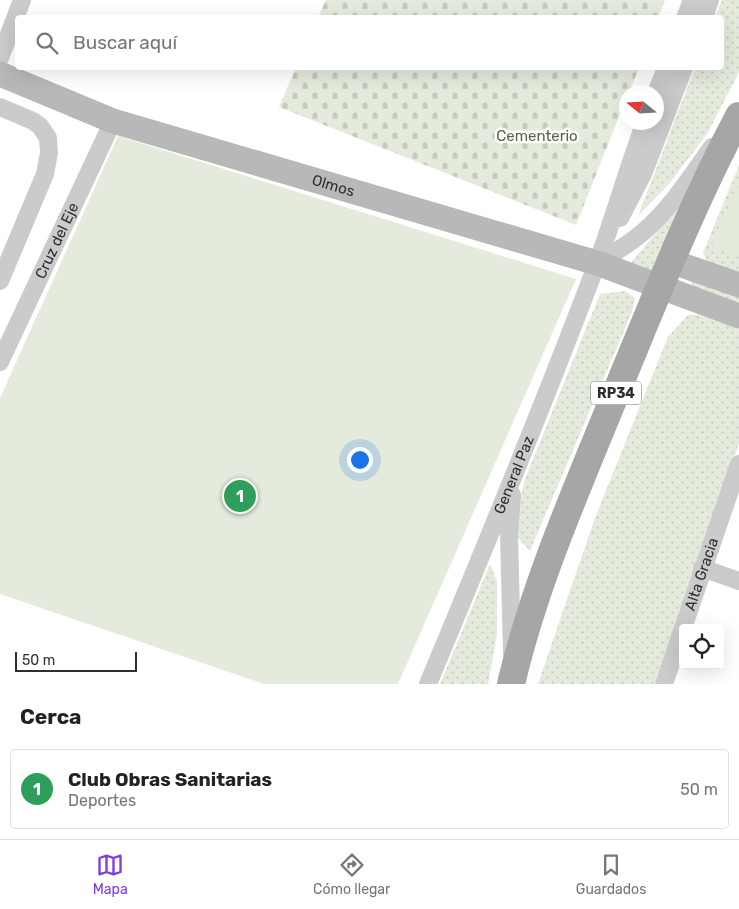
<!DOCTYPE html>
<html lang="es">
<meta charset="utf-8">
<style>
:root{--surface:#fff;--page:#f6f6f6;--text:#222;--muted:#767676;--line:#e0e0e0;--accent:#7c3aed}
body{margin:0;font-family:Rubik,sans-serif;background:var(--page);color:var(--text)}
.controls{position:absolute;right:15px;bottom:15px;display:grid;overflow:hidden;border-radius:5px;box-shadow:0 5px 20px #0002}
.controls button{width:45px;height:45px;display:grid;place-items:center;padding:0;border:0;border-bottom:1px solid var(--line);background:var(--surface);color:var(--text);font:25px sans-serif}
.compass{position:absolute;left:619px;top:85px;width:45px;height:45px;border-radius:50%;background:var(--surface);box-shadow:0 5px 20px #0002;rotate:288deg}
.scale{position:absolute;left:15px;bottom:12px;width:122px;box-sizing:border-box;padding-left:5px;border:2px solid #2e2e2e;border-top:0;font-size:14px;line-height:18px;white-space:nowrap;color:#2e2e2e;-webkit-text-stroke:4px #fff;paint-order:stroke}
.you{position:absolute;left:359px;top:459px;width:18px;height:18px;margin:-12px;border:4px solid #fff;border-radius:50%;background:#1a73e8;box-shadow:0 0 0 8px #1a73e833}
.badge{display:grid;place-items:center;width:32px;height:32px;border-radius:50%;background:var(--accent);color:#fff;font-size:16px;font-weight:700}
.pin{position:absolute;translate:-50% -50%;border:2px solid #fff;box-shadow:0 1px 5px #0006}
.list{margin:0;padding:0;list-style:none}
h2{display:flex;justify-content:space-between;align-items:center;height:65px;margin:0;padding:0 20px;font-size:21px}
h2 small{font-size:16px;font-weight:400;color:var(--muted)}
.list li{display:grid;grid-template-columns:32px 1fr auto;gap:15px;align-items:center;box-sizing:border-box;height:80px;margin:0 10px 10px;padding:0 10px;border:1px solid var(--line);border-radius:5px}
.list b{display:block;font-size:19px;white-space:nowrap}
.list p{margin:0;font-size:16px;white-space:nowrap;color:var(--muted)}
.list em{font-size:16px;font-style:normal;color:var(--muted)}
.icon{flex:none;width:28px;height:28px;fill:none;stroke:currentColor;stroke-width:2;stroke-linecap:round;stroke-linejoin:round}
.map{position:relative;flex:none;width:739px;height:684px;overflow:hidden}
.search{position:absolute;background:var(--surface);box-shadow:0 5px 20px #0002;left:15px;right:15px;top:15px;height:55px;display:flex;align-items:center;gap:12px;box-sizing:border-box;padding:0 18px;border-radius:5px;color:var(--muted);font-size:19px}
.sheet{height:155px;background:var(--surface)}
nav{display:flex;justify-content:space-around;align-items:center;box-sizing:border-box;height:70px;border-top:1px solid var(--line);background:var(--surface);font-size:14px;color:var(--muted)}
nav a{display:grid;justify-items:center;gap:2px}
nav .on{color:var(--accent)}
.map>svg:first-child{display:block}
</style>
<div class="map">
<svg width="739" height="684" viewBox="0 0 739 684">
<defs>
<pattern id="grass-dots" width="8" height="8" patternUnits="userSpaceOnUse" patternTransform="scale(1.25)"><rect width="8" height="8" fill="#e4ebdd"/><path d="M2 2h.1M6 6h.1" fill="none" stroke="#c4cabe" stroke-width="1.8" stroke-linecap="round"/></pattern>
<pattern id="cemetery-stones" width="16" height="16" patternUnits="userSpaceOnUse" patternTransform="scale(1.25)"><rect width="16" height="16" fill="#e4ebdd"/><path d="M2 7V4a2 2 0 0 1 4 0v3zM10 15v-3a2 2 0 0 1 4 0v3z" fill="#c4cabe"/></pattern>
</defs>
<rect width="100%" height="100%" fill="#fff"/>
<!-- grass -->
<g fill="url(#grass-dots)">
<path d="M722,0H739V72L707,134L669,184L638,216L695,68H722V18L715,17Z"/>
<path d="M739,165V277L708,266L703,253Z"/>
<path d="M693,188L652,272L630,264Z"/>
<path d="M694,277L739,294V310L689,291Z"/>
<path d="M625,291L635,298L632,312L530,551L518,538V510L525,479L600,294Z"/>
<path d="M688,315H698L739,329V444L654,684H538L596,515L668,337Z"/>
<path d="M490,564L497,581V635L488,684H440Z"/>
</g>
<!-- cemetery -->
<g fill="url(#cemetery-stones)">
<path d="M326,0H665L658,17H318Z"/>
<path d="M296,68H639L629,92H626V99L576,225L279,107Z"/>
</g>
<!-- park -->
<g fill="#e4ebdd">
<path d="M118,136L576,279L398,684H264L0,594V398Z"/>
<path d="M739,184V257L711,246Z"/>
</g>
<g fill="none" stroke-linecap="round" stroke-linejoin="round">
<!-- street -->
<g stroke="#cbcbcb" stroke-width="18">
<path d="M685,18L692,0"/>
<path d="M704,18L710,0"/>
<path d="M0,58L22,0"/>
<path d="M656,93L666,68"/>
<path d="M0,107L33,121L40,126L48,138L49,153L45,174L0,281"/>
<path d="M620,218L643,174L684,68"/>
<path d="M597,263C609,256 621,249 633,240C666,216 689,179 712,147"/>
<path id="s1" d="M0,362L113,121"/>
<path d="M702,568L739,581"/>
<path d="M512,654L509,535L512,495"/>
<path id="s2" d="M428,684C486,545 543,406 596,266C614,218 627,170 645,122"/>
<path id="s3" d="M664,684L739,464"/>
</g>
<!-- secondary -->
<g stroke="#b8b8b8" stroke-width="25">
<path id="s4" d="M0,74L113,121L597,263L739,316"/>
<path d="M670,261L739,285"/>
</g>
<!-- primary -->
<path stroke="#a6a6a6" stroke-width="28" d="M511,684C534,586 575,493 613,400C653,304 690,208 739,116"/>
</g>
<g text-anchor="middle" stroke-width="5" stroke-linejoin="round" paint-order="stroke">
<!-- shield labels -->
<rect fill="#fff" stroke="#6d6d6d" stroke-width="1" x="591" y="381.5" width="50" height="23" rx="4"/>
<g font-size="14" font-weight="bold" fill="#2e2e2e">
<text x="616" y="398">RP34</text>
</g>
<!-- park labels -->
<g font-size="15" fill="#51673e" stroke="#fff">
<text x="537" y="141">Cementerio</text>
</g>
<!-- street labels -->
<g font-size="15" fill="#2e2e2e" stroke="#fff">
<text dy="5" stroke="none"><textPath href="#s4" startOffset="352">Olmos</textPath></text>
<text dy="5" stroke="none"><textPath href="#s1" startOffset="134">Cruz del Eje</textPath></text>
<text dy="5" stroke="none"><textPath href="#s2" startOffset="226">General Paz</textPath></text>
<text dy="5" stroke="none"><textPath href="#s3" startOffset="116">Alta Gracia</textPath></text>
</g>
</g>
</svg>
<div class="controls">
<button><svg class="icon" aria-label="locate" viewBox="0 0 24 24"><circle cx="12" cy="12" r="6"/><path d="M12 2v4M12 18v4M2 12h4M18 12h4"/></svg></button>
</div>
<svg class="compass" viewBox="-18 -18 36 36"><path d="M0-13l5 13h-10z" fill="#e53935"/><path d="M0 13l5-13h-10z" fill="#767676"/></svg>
<div class="scale">50 m</div>
<div class="you"></div>
<div class="pin badge" style="left:240px;top:496px;background:#2e9e5b">1</div>
<div class="search"><svg class="icon" aria-label="search" viewBox="0 0 24 24"><circle cx="10" cy="10" r="6"/><path d="M15 15l6 6"/></svg>Buscar aquí</div>
</div>
<section class="sheet">
<h2>Cerca<small></small></h2>
<ul class="list">
<li><span class="badge" style="background:#2e9e5b">1</span><div><b>Club Obras Sanitarias</b><p>Deportes</p></div><em>50 m</em></li>
</ul>
</section>
<nav>
<a class="on"><svg class="icon" aria-label="map" viewBox="0 0 24 24"><path d="M3 6l6-2 6 2 6-2v14l-6 2-6-2-6 2zM9 4v14M15 6v14"/></svg>Mapa</a>
<a><svg class="icon" aria-label="directions" viewBox="0 0 24 24"><path d="M12 3l9 9-9 9-9-9zM9 14v-3h6M13 9l2 2-2 2"/></svg>Cómo llegar</a>
<a><svg class="icon" aria-label="saved" viewBox="0 0 24 24"><path d="M7 4h10v16l-5-4-5 4z"/></svg>Guardados</a>
</nav>
